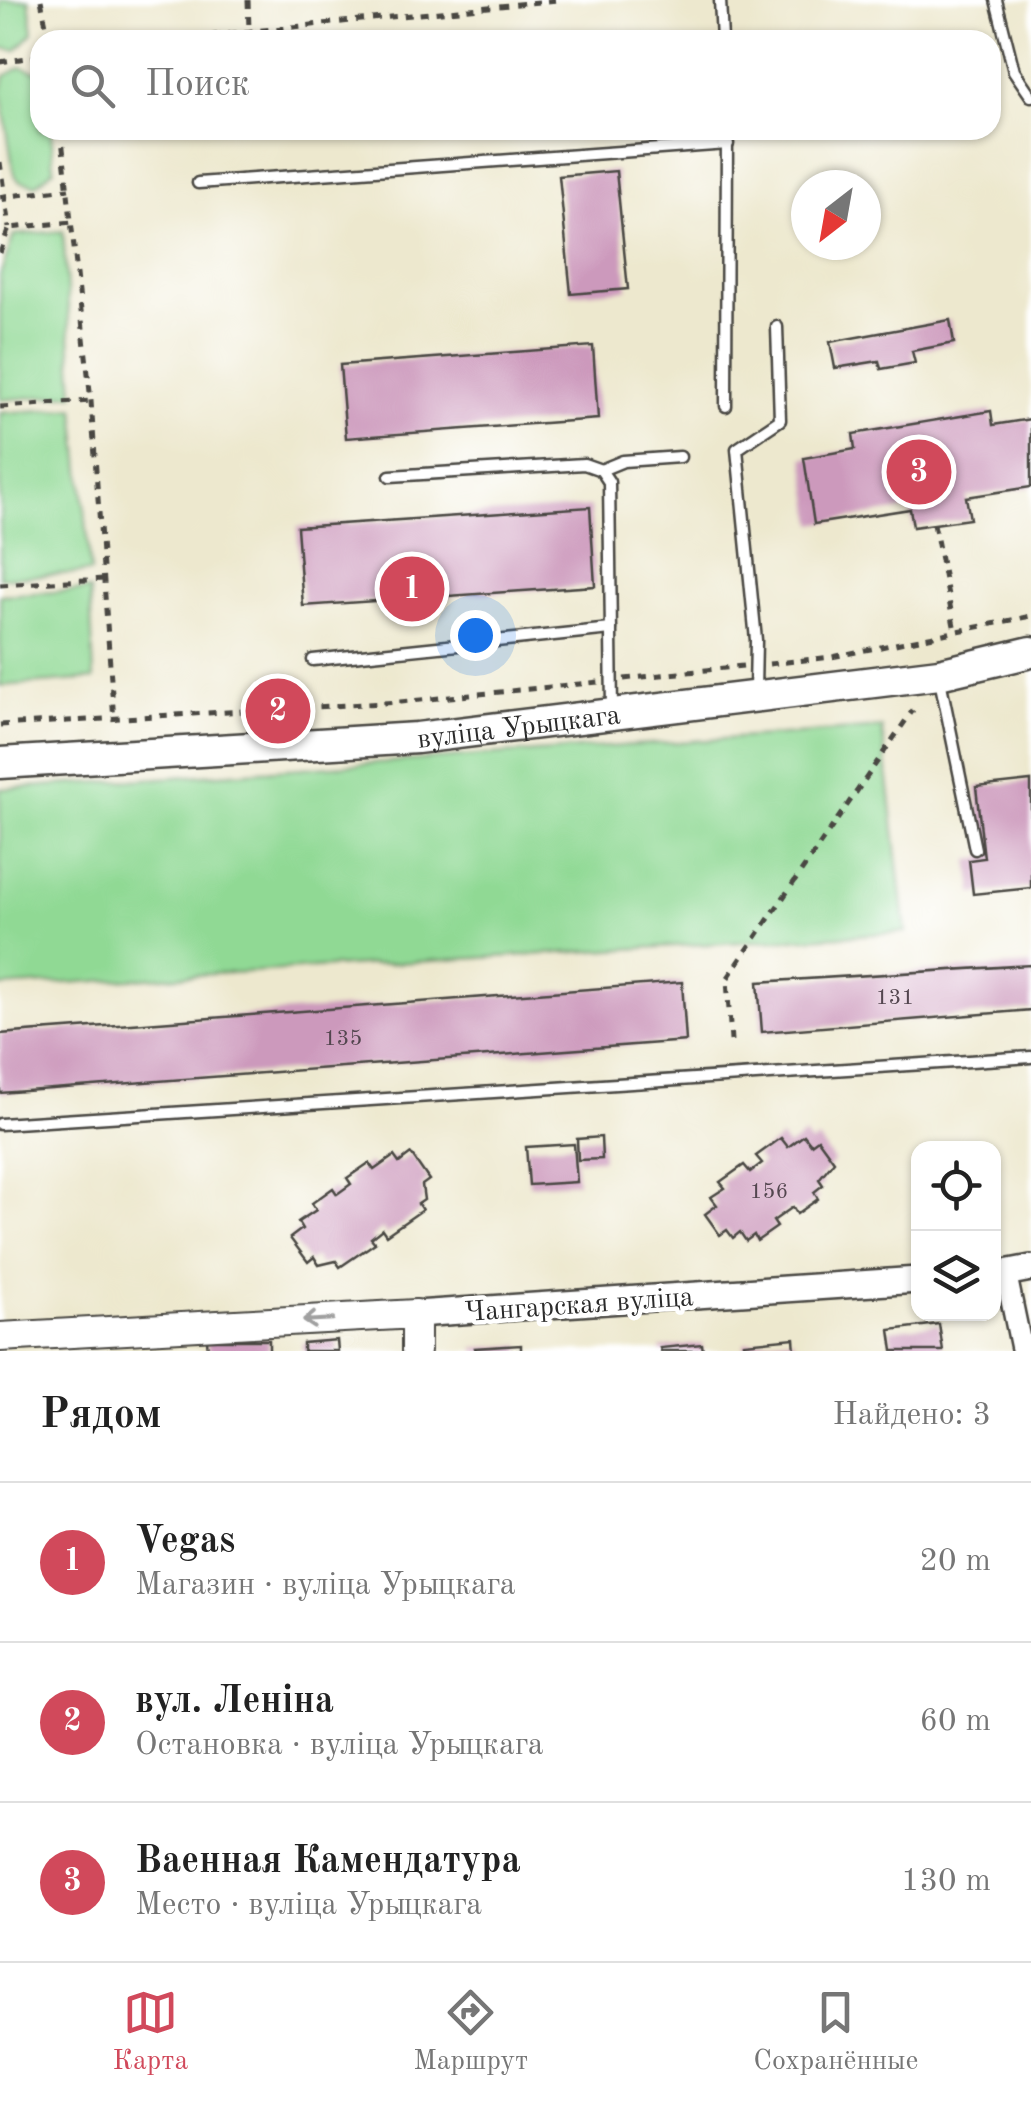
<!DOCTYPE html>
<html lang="ru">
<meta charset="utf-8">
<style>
:root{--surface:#fff;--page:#f2f2f2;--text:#222;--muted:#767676;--line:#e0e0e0;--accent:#d1495b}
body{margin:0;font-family:"Old Standard TT",serif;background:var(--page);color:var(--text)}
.controls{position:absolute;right:30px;bottom:30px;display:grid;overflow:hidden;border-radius:20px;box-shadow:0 2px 8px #0004}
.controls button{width:90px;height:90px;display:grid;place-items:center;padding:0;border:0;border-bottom:2px solid var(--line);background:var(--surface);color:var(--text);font:50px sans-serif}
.compass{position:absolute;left:791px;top:170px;width:90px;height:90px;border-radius:50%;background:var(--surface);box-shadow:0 2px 8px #0004;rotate:211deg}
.you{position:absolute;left:475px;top:635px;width:35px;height:35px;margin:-25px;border:8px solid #fff;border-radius:50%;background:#1a73e8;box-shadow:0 0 0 15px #1a73e833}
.badge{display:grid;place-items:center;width:65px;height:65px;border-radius:50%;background:var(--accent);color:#fff;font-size:32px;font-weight:700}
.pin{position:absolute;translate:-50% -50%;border:5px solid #fff;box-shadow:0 2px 10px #0006}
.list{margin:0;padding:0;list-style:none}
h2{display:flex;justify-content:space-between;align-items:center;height:130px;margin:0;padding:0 40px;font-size:42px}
h2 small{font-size:32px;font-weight:400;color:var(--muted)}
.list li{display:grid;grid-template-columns:65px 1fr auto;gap:30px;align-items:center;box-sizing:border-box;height:160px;padding:0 40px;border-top:2px solid var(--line)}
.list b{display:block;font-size:38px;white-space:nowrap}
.list p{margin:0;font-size:32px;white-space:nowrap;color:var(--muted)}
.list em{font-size:32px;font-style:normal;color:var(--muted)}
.icon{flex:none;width:55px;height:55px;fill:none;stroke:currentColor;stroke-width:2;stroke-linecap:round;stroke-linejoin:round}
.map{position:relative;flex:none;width:1031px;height:1351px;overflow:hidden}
.search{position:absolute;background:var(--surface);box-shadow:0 2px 8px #0004;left:30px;right:30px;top:30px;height:110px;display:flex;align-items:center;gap:25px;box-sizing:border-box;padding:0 35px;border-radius:30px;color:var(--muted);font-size:38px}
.sheet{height:610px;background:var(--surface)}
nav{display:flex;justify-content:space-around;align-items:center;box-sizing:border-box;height:140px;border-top:2px solid var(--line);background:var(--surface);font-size:28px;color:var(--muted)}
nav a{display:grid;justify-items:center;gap:5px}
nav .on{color:var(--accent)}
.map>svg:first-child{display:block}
</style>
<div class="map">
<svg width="1031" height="1351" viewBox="0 0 1031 1351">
<rect width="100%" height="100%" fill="#fff"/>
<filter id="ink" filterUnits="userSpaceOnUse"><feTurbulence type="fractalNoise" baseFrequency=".01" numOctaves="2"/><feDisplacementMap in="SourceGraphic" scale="20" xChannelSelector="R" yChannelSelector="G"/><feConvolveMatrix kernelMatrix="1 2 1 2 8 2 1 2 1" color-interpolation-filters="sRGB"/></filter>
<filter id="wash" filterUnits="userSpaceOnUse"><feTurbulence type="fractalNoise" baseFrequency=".0048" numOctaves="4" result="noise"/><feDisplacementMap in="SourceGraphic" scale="40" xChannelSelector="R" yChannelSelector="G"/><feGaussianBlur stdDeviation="2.25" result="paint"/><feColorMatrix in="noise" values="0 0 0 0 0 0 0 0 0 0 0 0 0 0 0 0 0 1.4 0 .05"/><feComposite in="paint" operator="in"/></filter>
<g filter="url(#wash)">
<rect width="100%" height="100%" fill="#ede8ce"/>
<!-- green -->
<g fill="#90d994" stroke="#5e8260" stroke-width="2.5">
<path d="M0,0H29L33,33L16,50L0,48Z"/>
<path d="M21,67L40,73V130H51L54,169L36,185L19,181L14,174L1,92L5,76Z"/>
<path d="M63,231L74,394L0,400V275L14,235Z"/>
<path d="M75,408L91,572L0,578V413Z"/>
<path d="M90,590L94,679L0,686V595Z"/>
<path d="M882,728L906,932L0,987V789Z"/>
</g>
<g id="blocks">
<!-- building -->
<g fill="#cc99bc">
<path d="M616,171L628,289L571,294L559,176Z"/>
<path d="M950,320L954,343L912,351L915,363L881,369L879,361L835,368L830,342Z"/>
<path d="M593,346L598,419L346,438L340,365Z"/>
<path d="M991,411L993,425L1031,419V487L966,497L970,519L913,527L910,509L814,524L804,458L855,449L853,434Z"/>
<path d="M590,507L595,586L303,606L297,527Z"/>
<path d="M1031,781V888L973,894L969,860L984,858L976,787Z"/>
<path d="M1031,965V1010L762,1032L758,982Z"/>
<path d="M682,982L686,1041L0,1093V1034Z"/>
<path d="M804,1135L811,1144L818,1139L834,1161L819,1179L823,1185L814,1192L818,1199L797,1214L793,1207L773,1221L777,1227L757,1241L754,1235L746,1241L740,1232L733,1238L727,1230L720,1235L705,1214L717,1205L711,1197L725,1188L720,1182L744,1165L750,1172L762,1163L756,1156L781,1138L788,1147Z"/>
<path d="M601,1137L602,1159L578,1160L577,1139Z"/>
<path d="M574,1144L577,1182L529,1185L526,1147Z"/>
<path d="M411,1154L429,1180L422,1185L424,1200L418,1204L422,1210L386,1235L382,1229L371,1238L375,1243L340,1267L336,1261L319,1265L314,1257L308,1262L290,1238L302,1229L298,1222L316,1210L312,1203L333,1188L337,1194L351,1184L347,1178L369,1163L374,1170L394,1156L399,1163Z"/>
<path d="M939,1324L943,1351H893L890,1330Z"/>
<path d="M794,1338L795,1351H745L744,1343Z"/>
<path d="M207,1340H269V1351H208Z"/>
<path d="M337,1340L338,1351H303V1343Z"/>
<path d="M702,1344L703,1351H661L660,1348Z"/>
<path d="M521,1345V1351H476L475,1348Z"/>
</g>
</g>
</g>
<g filter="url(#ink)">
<use href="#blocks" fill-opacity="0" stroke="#484743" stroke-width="2.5"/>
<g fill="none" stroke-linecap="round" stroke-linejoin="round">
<defs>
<g id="service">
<path d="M720,0L722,40"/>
<path d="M996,0L1014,71L1031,96"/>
<path d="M198,183L728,144"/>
<path d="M726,406L727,130"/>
<path d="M601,470L623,461L680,457"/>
<path d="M390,476L584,464L601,470L609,482L612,709"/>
<path d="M313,660L611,629"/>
<path d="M940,680L975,849"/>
<path d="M755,691L756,640L737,449L780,420L777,327"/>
<path d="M0,1124L1031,1057"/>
</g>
<path id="minor" d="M1006,1274L1022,1351"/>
<g id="tertiary">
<path d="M994,1275L1031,1268"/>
<path d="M416,1314L918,1280"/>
</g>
<path id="secondary" d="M0,1337L416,1314V1351"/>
<g id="primary">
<path id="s1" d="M0,763L417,738L939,674L1031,652"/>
</g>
</defs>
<!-- service casing -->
<use href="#service" stroke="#484743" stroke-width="15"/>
<!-- minor casing -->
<use href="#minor" stroke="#484743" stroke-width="25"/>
<!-- tertiary casing -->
<use href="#tertiary" stroke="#484743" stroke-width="30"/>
<!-- secondary casing -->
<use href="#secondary" stroke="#484743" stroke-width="32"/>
<!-- primary casing -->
<use href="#primary" stroke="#484743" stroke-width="35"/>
<!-- path -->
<g stroke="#484743" stroke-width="5" stroke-dasharray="8 8" stroke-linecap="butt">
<path d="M41,0L49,40"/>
<path d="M248,0L249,29"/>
<path d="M165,40L558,0"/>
<path d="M0,62L40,56"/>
<path d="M61,130L91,401L114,721"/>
<path d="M0,162L9,228"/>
<path d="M0,197L69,189"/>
<path d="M0,253L9,228L72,222"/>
<path d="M0,407L91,401"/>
<path d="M934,524L955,631"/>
<path d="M0,585L103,579"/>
<path d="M769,664L832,657L1031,616"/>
<path d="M624,679L743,666"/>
<path d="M0,725L400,702L599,682"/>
<path d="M731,1041L727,979L913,710"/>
</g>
<!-- service -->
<use href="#service" stroke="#fff" stroke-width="10"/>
<!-- minor -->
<use href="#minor" stroke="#fff" stroke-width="20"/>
<!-- tertiary -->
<use href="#tertiary" stroke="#fff" stroke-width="25"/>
<!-- secondary -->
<use href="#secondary" stroke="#fff" stroke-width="28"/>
<!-- primary -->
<use href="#primary" stroke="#fff" stroke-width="30"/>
</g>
<!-- one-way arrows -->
<defs><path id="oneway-shaft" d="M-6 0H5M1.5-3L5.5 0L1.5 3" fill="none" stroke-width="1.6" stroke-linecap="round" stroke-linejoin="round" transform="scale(2.5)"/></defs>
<use stroke="#a0a0a0" href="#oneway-shaft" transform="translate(318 1320) rotate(177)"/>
</g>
<g text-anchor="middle" stroke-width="9" stroke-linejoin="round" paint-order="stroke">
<!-- number labels -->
<g font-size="22" fill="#53464f">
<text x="895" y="1004">131</text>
<text x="343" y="1045">135</text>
<text x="769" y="1198">156</text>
</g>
<!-- street labels -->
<g font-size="28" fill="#2b2b2b" stroke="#fff">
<text dy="10" stroke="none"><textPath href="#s1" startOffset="520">вуліца Урыцкага</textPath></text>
<text transform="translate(579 1303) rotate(-4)" y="10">Чангарская вуліца</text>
</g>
</g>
</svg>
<div class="controls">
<button><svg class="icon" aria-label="locate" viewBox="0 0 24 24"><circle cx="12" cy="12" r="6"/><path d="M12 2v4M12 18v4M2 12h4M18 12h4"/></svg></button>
<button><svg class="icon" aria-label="layers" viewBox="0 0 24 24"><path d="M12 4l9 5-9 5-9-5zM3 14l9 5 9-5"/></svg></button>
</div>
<svg class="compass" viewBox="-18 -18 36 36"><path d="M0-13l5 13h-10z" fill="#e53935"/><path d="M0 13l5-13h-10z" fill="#767676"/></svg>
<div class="you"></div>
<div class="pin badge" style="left:412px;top:589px">1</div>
<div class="pin badge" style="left:278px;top:711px">2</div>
<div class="pin badge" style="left:919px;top:472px">3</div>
<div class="search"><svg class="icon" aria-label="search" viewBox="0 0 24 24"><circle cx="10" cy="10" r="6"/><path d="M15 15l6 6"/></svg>Поиск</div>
</div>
<section class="sheet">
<h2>Рядом<small>Найдено: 3</small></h2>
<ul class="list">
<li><span class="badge">1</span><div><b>Vegas</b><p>Магазин · вуліца Урыцкага</p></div><em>20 m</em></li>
<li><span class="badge">2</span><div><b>вул. Леніна</b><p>Остановка · вуліца Урыцкага</p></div><em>60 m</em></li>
<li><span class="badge">3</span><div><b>Ваенная Камендатура</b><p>Место · вуліца Урыцкага</p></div><em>130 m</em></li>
</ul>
</section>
<nav>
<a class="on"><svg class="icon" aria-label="map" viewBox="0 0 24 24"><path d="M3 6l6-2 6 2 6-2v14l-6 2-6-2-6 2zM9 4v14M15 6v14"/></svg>Карта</a>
<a><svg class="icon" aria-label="directions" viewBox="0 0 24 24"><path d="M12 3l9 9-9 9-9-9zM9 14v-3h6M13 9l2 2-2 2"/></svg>Маршрут</a>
<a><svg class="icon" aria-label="saved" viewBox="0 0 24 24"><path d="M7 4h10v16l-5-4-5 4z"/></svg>Сохранённые</a>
</nav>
